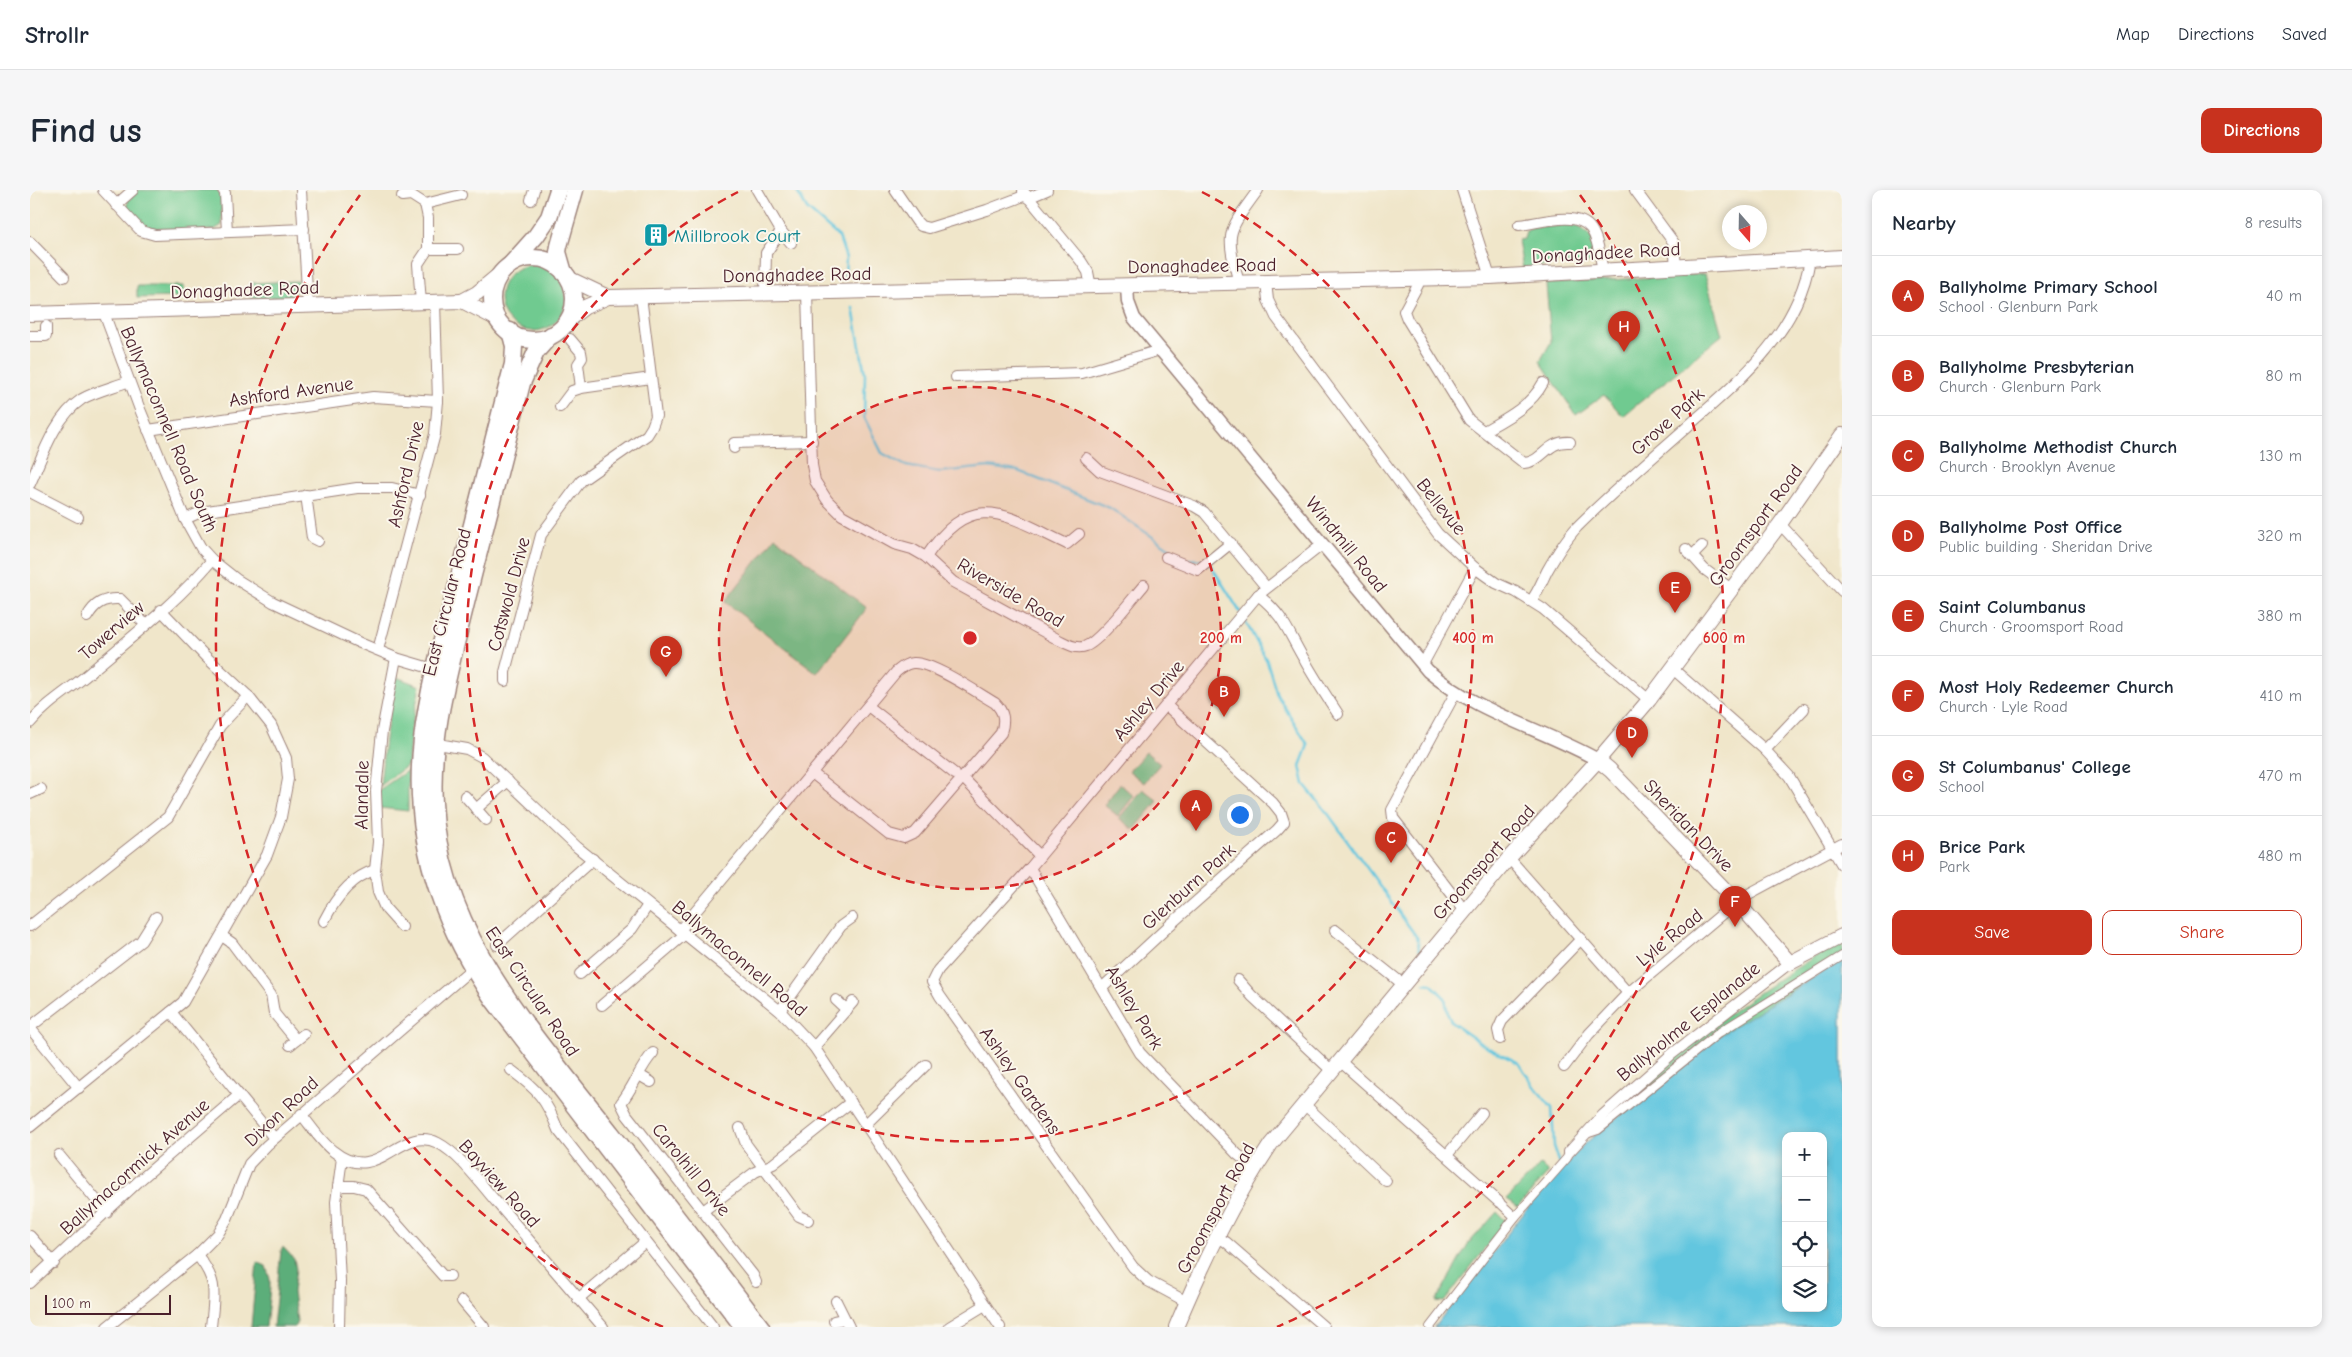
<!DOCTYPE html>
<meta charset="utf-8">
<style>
:root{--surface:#fff;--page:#f6f6f7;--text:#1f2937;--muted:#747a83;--line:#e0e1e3;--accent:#c8321e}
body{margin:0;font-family:"Comic Neue",sans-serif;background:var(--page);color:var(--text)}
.controls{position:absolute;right:15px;bottom:15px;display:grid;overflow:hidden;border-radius:10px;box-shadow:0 2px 8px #0003}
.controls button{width:45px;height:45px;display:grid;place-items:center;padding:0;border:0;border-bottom:1px solid var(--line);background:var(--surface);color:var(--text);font:25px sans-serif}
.compass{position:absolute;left:1692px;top:15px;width:45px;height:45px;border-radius:50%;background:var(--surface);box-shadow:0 2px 8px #0003;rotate:160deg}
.scale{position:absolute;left:15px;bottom:12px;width:126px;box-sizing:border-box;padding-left:5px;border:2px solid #4a1f2b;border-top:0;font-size:14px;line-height:18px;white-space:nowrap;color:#4a1f2b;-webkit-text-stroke:4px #fbf7ec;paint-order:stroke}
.you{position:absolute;left:1209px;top:624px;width:18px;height:18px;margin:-12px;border:4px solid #fff;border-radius:50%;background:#1a73e8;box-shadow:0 0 0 8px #1a73e833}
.badge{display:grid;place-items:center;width:32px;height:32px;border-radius:50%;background:var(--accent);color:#fff;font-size:16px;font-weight:700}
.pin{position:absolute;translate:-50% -41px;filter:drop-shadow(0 1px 2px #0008)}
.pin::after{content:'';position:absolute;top:26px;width:18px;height:15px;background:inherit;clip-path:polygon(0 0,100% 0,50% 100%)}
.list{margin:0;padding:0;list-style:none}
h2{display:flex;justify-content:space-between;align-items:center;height:65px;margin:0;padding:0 20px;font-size:21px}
h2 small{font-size:16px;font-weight:400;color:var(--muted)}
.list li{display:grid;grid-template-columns:32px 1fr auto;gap:15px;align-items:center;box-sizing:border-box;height:80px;padding:0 20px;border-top:1px solid var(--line)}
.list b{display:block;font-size:19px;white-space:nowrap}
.list p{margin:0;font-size:16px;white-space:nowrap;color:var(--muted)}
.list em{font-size:16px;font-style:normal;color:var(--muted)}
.actions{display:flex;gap:10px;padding:15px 20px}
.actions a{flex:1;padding:11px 0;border:1px solid var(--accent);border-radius:10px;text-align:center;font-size:18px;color:var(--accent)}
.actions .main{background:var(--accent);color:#fff}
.icon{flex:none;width:28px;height:28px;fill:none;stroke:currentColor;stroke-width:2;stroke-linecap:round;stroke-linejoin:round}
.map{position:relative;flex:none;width:1812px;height:1137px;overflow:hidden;border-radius:10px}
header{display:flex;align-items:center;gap:30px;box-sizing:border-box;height:70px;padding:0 25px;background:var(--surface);border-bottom:1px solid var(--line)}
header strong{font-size:24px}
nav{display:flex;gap:28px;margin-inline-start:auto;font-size:18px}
.intro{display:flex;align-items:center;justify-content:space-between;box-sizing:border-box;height:120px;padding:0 30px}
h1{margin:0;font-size:35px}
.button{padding:12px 22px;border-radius:10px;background:var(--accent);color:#fff;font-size:18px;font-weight:700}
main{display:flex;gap:30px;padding:0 30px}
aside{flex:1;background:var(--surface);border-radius:10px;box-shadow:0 2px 8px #0003}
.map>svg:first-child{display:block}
</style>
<header>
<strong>Strollr</strong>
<nav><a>Map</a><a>Directions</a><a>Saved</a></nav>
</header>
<div class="intro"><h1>Find us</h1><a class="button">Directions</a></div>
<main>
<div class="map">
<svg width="1812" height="1137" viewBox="0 0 1812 1137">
<rect width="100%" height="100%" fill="#fbf7ec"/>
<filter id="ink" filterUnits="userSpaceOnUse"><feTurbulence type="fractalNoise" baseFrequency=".02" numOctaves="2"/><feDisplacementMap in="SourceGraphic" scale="10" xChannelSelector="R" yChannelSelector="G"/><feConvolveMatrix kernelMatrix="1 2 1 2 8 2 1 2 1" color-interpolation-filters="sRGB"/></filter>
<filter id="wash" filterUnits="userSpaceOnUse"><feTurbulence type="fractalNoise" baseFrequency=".0096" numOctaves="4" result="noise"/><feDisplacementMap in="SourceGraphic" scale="20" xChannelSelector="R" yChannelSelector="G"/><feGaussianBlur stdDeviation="1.12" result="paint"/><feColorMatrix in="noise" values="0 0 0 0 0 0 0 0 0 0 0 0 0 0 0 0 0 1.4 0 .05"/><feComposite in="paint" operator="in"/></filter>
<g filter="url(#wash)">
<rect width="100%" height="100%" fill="#f0e6ca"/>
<!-- green -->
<g fill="#70ca90" stroke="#5d745e">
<path d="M109,0H187L191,6L192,35L184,40L119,41L97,22L98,10Z"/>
<path d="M1540,35C1559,37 1568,54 1566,72L1540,75L1532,73L1531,71H1523V74L1493,79L1488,50L1494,49L1496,41L1502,38Z"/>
<circle cx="503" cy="108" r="33"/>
<path d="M1675,84L1692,145L1593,226L1574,205L1546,225L1510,171L1521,152L1516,94Z"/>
<path d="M269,91L268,100L258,107L221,108L220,93Z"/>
<path d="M107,96H154V107L107,108Z"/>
<path d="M745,347L837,418L787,483L695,412Z"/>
<path d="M366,487L390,496L381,539L378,575L350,596L355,549Z"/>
<path d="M1116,562L1130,574L1114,593L1099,581Z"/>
<path d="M378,580V621L350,618L349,600Z"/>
<path d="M1090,594L1104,606L1088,626L1074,615Z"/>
<path d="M1113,599L1128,611L1104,640L1089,628Z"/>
<path d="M1812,751V764L1568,937C1639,864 1723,801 1812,751Z"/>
<path d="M1510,975L1519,982L1488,1017L1477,1009Z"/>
<path d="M1467,1022L1476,1031L1414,1112L1406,1111L1438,1054Z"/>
</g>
<!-- forest -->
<g fill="#5cae7a" stroke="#536652">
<path d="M253,1057L264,1069L266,1079L263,1102L267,1131L265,1137H243L251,1061Z"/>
<path d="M227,1072L236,1076L240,1089V1098L236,1137H221Z"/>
</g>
<!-- water -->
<path fill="#62c6df" stroke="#567285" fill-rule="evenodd" d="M1812,770V1137H1404L1501,1014L1552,956L1658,869L1696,841ZM1756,946H1793V1118H1756Z"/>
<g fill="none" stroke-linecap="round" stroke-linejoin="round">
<!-- stream -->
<g stroke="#62c6df" stroke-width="2.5">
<path d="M766,0L777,19L809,47L816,68L815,86"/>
<path d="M823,118L835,184L834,227L852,263L876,276L910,282L958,277L988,281L1080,318L1155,369L1176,370"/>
<path d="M1180,374L1210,422"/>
<path d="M1213,427L1237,471L1247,505L1278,555L1270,576L1274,594L1299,625L1388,749L1389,760"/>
<path d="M1394,793L1401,794L1415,808L1418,825L1422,833L1458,858L1489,873L1503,895L1522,918L1524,956L1530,974"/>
</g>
</g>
</g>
<g filter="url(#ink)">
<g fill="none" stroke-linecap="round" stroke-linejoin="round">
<defs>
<g id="pedestrian">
<path d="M1556,944L1568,940L1690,842L1812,766"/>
<path d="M1469,1012L1485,1027"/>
<path d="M1400,1137L1485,1027L1537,968L1539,962"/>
</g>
<g id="minor">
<path d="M73,0L111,41L125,45L274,39"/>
<path d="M193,0L195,3L197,42"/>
<path d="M271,0L278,116"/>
<path d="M727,0L751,41L736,63L735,104"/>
<path d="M865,0L887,32L891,36L899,38L957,20L996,5"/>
<path d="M1432,0L1460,87"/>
<path d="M1605,0L1644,53L1646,77"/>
<path d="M993,1L1051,71L1058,82L1061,97"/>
<path d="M372,6L381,5L395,14L431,5"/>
<path d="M998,8L1017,0"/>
<path d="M501,10L504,0"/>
<path d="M86,15L103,0"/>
<path d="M1489,35C1509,33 1548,20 1561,39C1569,51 1570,68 1573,81"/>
<path d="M751,41L761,53"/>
<path d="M0,52L34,87"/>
<path d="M398,59H428"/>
<path d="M1389,88L1388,95L1374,121L1377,129L1439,230L1494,273C1513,272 1517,250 1540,252"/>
<path d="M1236,92L1238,110L1246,127L1408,344L1445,378L1466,393L1486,402L1513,419L1619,510"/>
<path d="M1209,93C1195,41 1197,43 1228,0"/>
<path d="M777,102L782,275L785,291L797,310L812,325L864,354L882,359L896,367L923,392L1029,450C1037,454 1047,460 1056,456C1071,450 1102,409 1114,395"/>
<path d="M391,113L388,74L398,59V28L395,14"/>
<path d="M74,123L109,217L155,329L171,358L182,370L206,389L243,412L330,453L366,468L410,481"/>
<path d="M0,146H16V136"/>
<path d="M540,149L551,162L552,168L548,174L551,198"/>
<path d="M926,187L1052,183L1130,160"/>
<path d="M530,217L542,201L551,198L621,188"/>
<path d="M118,240L343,207L408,211"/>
<path d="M1454,241C1475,229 1501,216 1513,193"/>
<path d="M704,258V253L782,251"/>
<path d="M1056,268L1070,281L1164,316L1174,322L1236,397"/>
<path d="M0,294C13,265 24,228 52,209C66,201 84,197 99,191"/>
<path d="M0,302L48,327"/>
<path d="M276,305L282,348L288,351"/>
<path d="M155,329L171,322L327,298H362L390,305"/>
<path d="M1750,334L1812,401"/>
<path d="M1656,359L1674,379L1701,399"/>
<path d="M1662,366L1672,356"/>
<path d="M896,367C943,297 975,325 1037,354L1049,344"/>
<path d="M1136,367L1168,380L1201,353"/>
<path d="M1228,405C1255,426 1258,443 1275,471C1285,489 1297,507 1308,524"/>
<path d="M1501,411C1508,402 1512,391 1517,381C1526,365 1535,350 1547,337C1582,302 1620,270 1657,237C1710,190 1768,143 1780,69"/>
<path d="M57,427C65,413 74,408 90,409L115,434"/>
<path d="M348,460L405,244L408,211L405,112"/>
<path d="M366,468L352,541L346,601L348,652L345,680L348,702L355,718L372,737"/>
<path d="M1393,474L1445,378"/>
<path d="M1643,479L1735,560L1759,586L1812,675"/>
<path d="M475,491V482L511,345L551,291L617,245L622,237L626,226L611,106"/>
<path d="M1426,502L1362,620L1363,628L1435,721"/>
<path d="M838,516L925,584"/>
<path d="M0,533C18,511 43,498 64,479C104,445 149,410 182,370"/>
<path d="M402,553L437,559L452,567L547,657L750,821L784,857L970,1137"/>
<path d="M1735,560L1774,519"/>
<path d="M933,588L1010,666"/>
<path d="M0,604L11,599"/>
<path d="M435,606L456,630"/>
<path d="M446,619L478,591"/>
<path d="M1479,668L1598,803"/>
<path d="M1000,678L1110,863L1207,964L1225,978"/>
<path d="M294,731C305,709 321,687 345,680"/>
<path d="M0,736L138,627L190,536L218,506"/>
<path d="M650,740L866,482C871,478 876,473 883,473C901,471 948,503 965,513C974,522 975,530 971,543L885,643L874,648L859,644L782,583"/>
<path d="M1305,740L1374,795"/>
<path d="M192,746L202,753L241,805L244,823L266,850"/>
<path d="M467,755L563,669"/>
<path d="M550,784L602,739L618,715"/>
<path d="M1208,790L1222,806L1302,881"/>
<path d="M1073,797L1142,733L1247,640L1254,632L1251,623L1243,613L1137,516"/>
<path d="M806,810L817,820"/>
<path d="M572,815L655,744"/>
<path d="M750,821L811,736L822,728"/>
<path d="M141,822L244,948"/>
<path d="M0,837L111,751L126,727"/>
<path d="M0,838L49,898"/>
<path d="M1470,849L1468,840L1472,831L1551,749"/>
<path d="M260,855L274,844"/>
<path d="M784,857L823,812"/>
<path d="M623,863C610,877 604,897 591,913L597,925L723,1085L726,1092"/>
<path d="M1311,872L1469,1012"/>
<path d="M1534,877L1559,844L1598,803L1711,708L1812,654"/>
<path d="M481,880C508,900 516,909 528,940L683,1137"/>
<path d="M609,885L621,892"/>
<path d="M1274,914L1356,991"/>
<path d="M271,924C281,936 291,952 303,961C349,998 369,933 408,953C431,965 452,996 469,1015C504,1056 538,1096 573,1137"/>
<path d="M836,934L896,875"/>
<path d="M0,937L153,812L237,665L251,627L258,589L256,568L241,535L218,506L175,466L131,420"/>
<path d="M710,938L716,954L769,1026L778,1030"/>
<path d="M1539,962L1573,925L1642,864L1760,773"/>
<path d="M29,965L77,1023"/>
<path d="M1417,965L1452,923"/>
<path d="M308,996H324L336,999L413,1086H420"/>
<path d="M673,1021L725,982L743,974L821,912"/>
<path d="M0,1046L24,1073"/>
<path d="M1187,1047L1196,1052L1294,1137"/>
<path d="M167,1065C189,1092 184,1104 181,1137"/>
<path d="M0,1093L110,990L209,905"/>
<path d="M548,1109L615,1052"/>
<path d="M432,1111L454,1137"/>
<path d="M806,1111L819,1137"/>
<path d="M1157,1112L1118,1091L1103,1077L910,806L902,792L908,780L1000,678L1228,405L1293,354"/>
<path d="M804,1131L814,1129"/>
<path d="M77,1137L167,1065L188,1044L197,1029L219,974L237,955L446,775"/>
<path d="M309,1137L310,1091L306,1012L312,968"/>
<path d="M919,1137L955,1115"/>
</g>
<path id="tertiary" d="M1097,96L1098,112L1104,128L1398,481C1447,523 1513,539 1568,570"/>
<g id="secondary">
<path d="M538,88L578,107"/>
<path d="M432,111L447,103L471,83"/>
<path d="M0,124L432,111L467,129"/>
<path d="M538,130L555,117L578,107L1460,87L1812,67"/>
<path d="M1568,570L1580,580L1707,712L1760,773L1812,746"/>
<path d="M1146,1137C1173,1073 1202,1012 1241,954L1479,668L1568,570L1619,510L1750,334L1812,245"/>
</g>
<g id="trunk">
<circle cx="503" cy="109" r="41"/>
<path d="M481,74L506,46L519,27L528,0"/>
<path d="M534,83L528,62L529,56L545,0"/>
<path d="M480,141L484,156L483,174C464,246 446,319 428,391C414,443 398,496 392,550C381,645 410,733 464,811L713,1137"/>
<path d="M521,145L506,162L492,193C474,265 456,337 437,409C421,476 400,543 404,613C410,745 505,845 582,944C632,1008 682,1072 731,1137"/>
</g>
</defs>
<!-- pedestrian casing -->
<use href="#pedestrian" stroke="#9d827a" stroke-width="10"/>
<!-- minor casing -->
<use href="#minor" stroke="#9d827a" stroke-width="12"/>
<!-- tertiary casing -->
<use href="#tertiary" stroke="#9d827a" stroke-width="15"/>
<!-- secondary casing -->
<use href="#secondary" stroke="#9d827a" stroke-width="16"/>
<!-- trunk casing -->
<use href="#trunk" stroke="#9d827a" stroke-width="19"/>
<!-- pedestrian -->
<use href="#pedestrian" stroke="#fff" stroke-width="8"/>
<!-- minor -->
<use href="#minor" stroke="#fff" stroke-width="10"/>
<!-- tertiary -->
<use href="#tertiary" stroke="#fff" stroke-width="12"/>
<!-- secondary -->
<use href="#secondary" stroke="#fff" stroke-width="14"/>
<!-- trunk -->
<use href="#trunk" stroke="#fff" stroke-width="16"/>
</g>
</g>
<!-- distance rings -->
<circle cx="940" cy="448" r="251" fill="#d62828" fill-opacity=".12"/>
<g fill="none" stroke="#d62828" stroke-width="2.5" stroke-dasharray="9 6">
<circle cx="940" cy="448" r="251"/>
<path d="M1172 2A503 503 0 1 1 708 2"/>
<path d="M633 1137A754 754 0 0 1 330 5M1550 5A754 754 0 0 1 1247 1137"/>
</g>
<!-- icons -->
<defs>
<symbol id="building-square" viewBox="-11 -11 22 22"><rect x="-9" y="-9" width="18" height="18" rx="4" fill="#0f9aa8" stroke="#fbf7ec"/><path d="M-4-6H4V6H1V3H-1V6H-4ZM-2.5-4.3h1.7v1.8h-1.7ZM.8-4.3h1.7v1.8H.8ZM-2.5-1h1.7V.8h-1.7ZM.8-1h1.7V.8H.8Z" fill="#fff"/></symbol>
</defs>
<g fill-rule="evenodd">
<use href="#building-square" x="612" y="31" width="28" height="28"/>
</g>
<g text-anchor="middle" stroke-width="4" stroke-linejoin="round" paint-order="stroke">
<!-- culture labels -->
<g font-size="19" fill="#0d838f" stroke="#fbf7ec" text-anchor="start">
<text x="644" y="52">Millbrook Court</text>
</g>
<!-- street labels -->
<g font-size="19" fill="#4a1f2b" stroke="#fbf7ec">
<text transform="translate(1576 62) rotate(-3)" y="7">Donaghadee Road</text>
<text transform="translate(1172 75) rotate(-1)" y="7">Donaghadee Road</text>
<text transform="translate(767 84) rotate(-1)" y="7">Donaghadee Road</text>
<text transform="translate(215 99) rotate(-2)" y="7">Donaghadee Road</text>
<text transform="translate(261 201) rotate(-8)" y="7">Ashford Avenue</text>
<text transform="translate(1637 231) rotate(-42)" y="7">Grove Park</text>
<text transform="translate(140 239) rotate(67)" y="7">Ballymaconnell Road South</text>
<text transform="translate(375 284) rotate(-77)" y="7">Ashford Drive</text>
<text transform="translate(1412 316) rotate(51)" y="7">Bellevue</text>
<text transform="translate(1725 335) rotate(-54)" y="7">Groomsport Road</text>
<text transform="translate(1317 354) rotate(51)" y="7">Windmill Road</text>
<text transform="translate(981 402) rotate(30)" y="7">Riverside Road</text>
<text transform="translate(478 404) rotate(-75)" y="7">Cotswold Drive</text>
<text transform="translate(416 412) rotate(-76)" y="7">East Circular Road</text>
<text transform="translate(81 440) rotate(-41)" y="7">Towerview</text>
<text transform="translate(1118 510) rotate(-50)" y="7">Ashley Drive</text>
<text transform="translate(331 605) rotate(-89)" y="7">Alandale</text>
<text transform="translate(1659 635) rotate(46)" y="7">Sheridan Drive</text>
<text transform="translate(1453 672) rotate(-49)" y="7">Groomsport Road</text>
<text transform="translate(1158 696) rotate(-42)" y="7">Glenburn Park</text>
<text transform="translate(1639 747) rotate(-39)" y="7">Lyle Road</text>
<text transform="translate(710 768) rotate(40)" y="7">Ballymaconnell Road</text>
<text transform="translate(503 801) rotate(56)" y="7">East Circular Road</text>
<text transform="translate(1105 817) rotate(59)" y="7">Ashley Park</text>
<text transform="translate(1658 831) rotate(-39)" y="7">Ballyholme Esplanade</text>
<text transform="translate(991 890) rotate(55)" y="7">Ashley Gardens</text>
<text transform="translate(251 921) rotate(-43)" y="7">Dixon Road</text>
<text transform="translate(104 976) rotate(-42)" y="7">Ballymacormick Avenue</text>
<text transform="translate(662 979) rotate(51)" y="7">Carolhill Drive</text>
<text transform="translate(470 993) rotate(48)" y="7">Bayview Road</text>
<text transform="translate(1185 1018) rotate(-62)" y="7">Groomsport Road</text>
</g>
</g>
<circle cx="940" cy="448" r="8" fill="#d62828" stroke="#fbf7ec" stroke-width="2.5"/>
<g font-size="15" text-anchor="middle" font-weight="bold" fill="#d62828" stroke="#fbf7ec" stroke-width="4" stroke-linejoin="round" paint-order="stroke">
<text x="1191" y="453">200 m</text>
<text x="1443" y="453">400 m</text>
<text x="1694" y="453">600 m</text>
</g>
</svg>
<div class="controls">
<button>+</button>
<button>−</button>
<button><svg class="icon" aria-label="locate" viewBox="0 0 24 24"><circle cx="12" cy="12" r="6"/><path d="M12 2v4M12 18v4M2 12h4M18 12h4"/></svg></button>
<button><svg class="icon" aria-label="layers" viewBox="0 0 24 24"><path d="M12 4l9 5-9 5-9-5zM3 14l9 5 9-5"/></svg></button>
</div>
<svg class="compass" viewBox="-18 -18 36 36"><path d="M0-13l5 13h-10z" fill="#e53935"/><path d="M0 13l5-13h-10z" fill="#747a83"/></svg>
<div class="scale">100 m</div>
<div class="you"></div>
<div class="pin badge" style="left:1166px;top:641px">A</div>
<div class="pin badge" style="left:1194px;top:527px">B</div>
<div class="pin badge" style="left:1361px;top:673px">C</div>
<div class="pin badge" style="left:1602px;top:568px">D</div>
<div class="pin badge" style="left:1645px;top:423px">E</div>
<div class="pin badge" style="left:1705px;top:737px">F</div>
<div class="pin badge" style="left:636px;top:487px">G</div>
<div class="pin badge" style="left:1594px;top:162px">H</div>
</div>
<aside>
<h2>Nearby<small>8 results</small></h2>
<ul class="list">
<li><span class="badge">A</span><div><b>Ballyholme Primary School</b><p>School · Glenburn Park</p></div><em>40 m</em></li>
<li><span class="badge">B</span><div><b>Ballyholme Presbyterian</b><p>Church · Glenburn Park</p></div><em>80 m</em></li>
<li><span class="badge">C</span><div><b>Ballyholme Methodist Church</b><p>Church · Brooklyn Avenue</p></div><em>130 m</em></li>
<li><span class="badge">D</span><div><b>Ballyholme Post Office</b><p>Public building · Sheridan Drive</p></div><em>320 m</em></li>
<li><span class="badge">E</span><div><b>Saint Columbanus</b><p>Church · Groomsport Road</p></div><em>380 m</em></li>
<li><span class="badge">F</span><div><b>Most Holy Redeemer Church</b><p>Church · Lyle Road</p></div><em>410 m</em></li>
<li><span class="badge">G</span><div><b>St Columbanus' College</b><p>School</p></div><em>470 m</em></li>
<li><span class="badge">H</span><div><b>Brice Park</b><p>Park</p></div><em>480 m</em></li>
</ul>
<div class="actions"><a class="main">Save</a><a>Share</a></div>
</aside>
</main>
